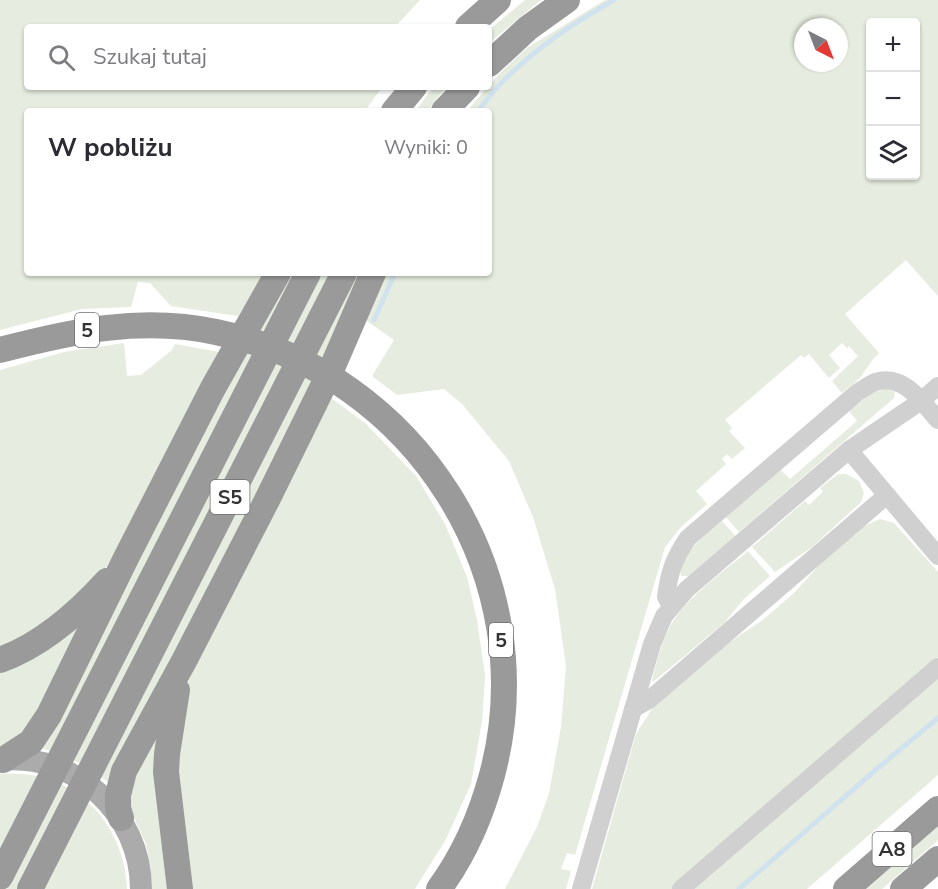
<!DOCTYPE html>
<html lang="pl">
<meta charset="utf-8">
<style>
:root{--surface:#fff;--page:#f2f2f3;--text:#2b2b33;--muted:#7c7c81;--line:#e1e1e2}
body{margin:0;font-family:"Nunito Sans",sans-serif;background:var(--page);color:var(--text)}
.controls{position:absolute;right:18px;top:18px;display:grid;overflow:hidden;border-radius:6px;box-shadow:0 2px 4px #0004}
.controls button{width:54px;height:54px;display:grid;place-items:center;padding:0;border:0;border-bottom:2px solid var(--line);background:var(--surface);color:var(--text);font:30px sans-serif}
.compass{position:absolute;left:794px;top:18px;width:54px;height:54px;border-radius:50%;background:var(--surface);box-shadow:0 2px 4px #0004;rotate:138deg}
.list{margin:0;padding:0;list-style:none}
h2{display:flex;justify-content:space-between;align-items:center;height:78px;margin:0;padding:0 24px;font-size:26px}
h2 small{font-size:20px;font-weight:400;color:var(--muted)}
.icon{flex:none;width:33px;height:33px;fill:none;stroke:currentColor;stroke-width:2;stroke-linecap:round;stroke-linejoin:round}
.map{position:relative;flex:none;width:938px;height:889px;overflow:hidden}
.search{position:absolute;background:var(--surface);box-shadow:0 2px 4px #0004;left:24px;top:24px;width:468px;height:66px;display:flex;align-items:center;gap:15px;box-sizing:border-box;padding:0 21px;border-radius:6px;color:var(--muted);font-size:22px}
.panel{position:absolute;background:var(--surface);box-shadow:0 2px 4px #0004;left:24px;top:108px;width:468px;height:168px;border-radius:6px}
.map>svg:first-child{display:block}
</style>
<div class="map">
<svg width="938" height="889" viewBox="0 0 938 889">
<rect width="100%" height="100%" fill="#fff"/>
<!-- green -->
<g fill="#e6ecdf" fill-rule="evenodd">
<path d="M0,0H420L395,27H27V87H382L365,111H27V273H265L238,316L171,306L150,283L138,282L131,307L82,309L0,330Z"/>
<path d="M525,0H541L489,43V30Z"/>
<path d="M605,0H938V296L906,260L845,314L879,353L873,359L860,378L842,393L832,381L858,356L849,346L847,348L842,343L829,355L840,368L829,378L809,354L804,358L801,355L725,420L732,428L729,431L745,448L732,459L727,454L722,459L726,464L696,491L707,504L681,527L665,547L575,855L567,853L561,869L571,871L566,889H505L537,827L549,793L561,727L566,666L555,589L533,517L509,461L462,404L444,389L397,395L372,376L394,340L364,319L385,273H489V111H467L500,73L527,48ZM870,22H916V176H870ZM803,27H839V63H803Z"/>
<path d="M434,87H446L427,111H415Z"/>
<path d="M289,273H362L311,392L111,781L108,782C87,765 66,755 41,748L237,363Z"/>
<path d="M124,343L127,376L141,375L172,350L175,344L219,352L113,557L103,572L61,616L0,651V370L64,352Z"/>
<path d="M887,389L895,392L894,398L739,532L726,517L780,469L790,479L857,421L849,411L874,392Z"/>
<path d="M331,398L365,423L416,476L445,524L467,577L477,620L485,676L482,721L471,784L446,839L415,889H189L175,781L186,689L193,668Z"/>
<path d="M838,474H846L859,481L864,493L861,502L812,547L775,572L752,547L805,501L809,505L823,492L820,488Z"/>
<path d="M880,519L894,523L938,572V657L672,889H592L636,734L652,709L727,644L764,619L795,592L822,562L864,526Z"/>
<path d="M722,521L735,536L688,576H681C676,556 708,533 722,521Z"/>
<path d="M748,551L770,576L744,599L724,623L653,682L652,680C656,664 660,646 668,631C683,599 722,573 748,551Z"/>
<path d="M86,617L25,733L0,747V671Z"/>
<path d="M938,676V775L807,889H695Z"/>
<path d="M158,724L171,889H152L151,869L146,844L130,809L129,786Z"/>
<path d="M0,774C71,768 124,820 127,889H0Z"/>
<path d="M938,823V840L882,889H862Z"/>
</g>
<g fill="none" stroke-linecap="round" stroke-linejoin="round">
<!-- stream -->
<g stroke="#cfe2ee" stroke-width="5">
<path d="M478,111C510,66 566,27 614,0"/>
<path d="M374,320L395,273"/>
<path d="M739,889L879,767L938,718"/>
</g>
<!-- minor -->
<g stroke="#d0d0d0" stroke-width="18">
<path d="M849,450L938,556"/>
<path d="M671,606L666,597C669,573 674,558 688,538L858,392C864,389 870,384 875,382C904,373 922,402 938,420"/>
<path d="M633,709L649,700L887,495"/>
<path d="M581,889L652,644L664,616L687,589L849,450L921,401L938,386"/>
<path d="M681,889L938,667"/>
</g>
<!-- major -->
<path stroke="#ababab" stroke-width="22" d="M0,760C75,752 141,814 141,889"/>
<!-- highway -->
<g stroke="#9a9a9a" stroke-width="26">
<path d="M468,27L498,0"/>
<path d="M489,64L528,28L567,0"/>
<path d="M394,111L414,87"/>
<path d="M444,111L467,87"/>
<path d="M0,350C73,331 141,316 216,332C416,373 545,578 492,775C481,816 464,855 439,889"/>
<path d="M0,660C42,645 77,614 107,581"/>
<path d="M177,690L167,754L166,772L180,889"/>
<path d="M3,760L31,742L49,715L126,558L213,388L278,273"/>
<path d="M121,818L118,808V795L124,771L184,661L268,498L332,368L373,273"/>
<path d="M0,877L308,273"/>
<path d="M30,889L344,273"/>
<path d="M846,889L938,809"/>
<path d="M903,889L938,859"/>
</g>
</g>
<g text-anchor="middle" stroke-width="6" stroke-linejoin="round" paint-order="stroke">
<!-- shield labels -->
<g fill="#fff" stroke="#707070" stroke-width="1.5">
<rect x="75" y="313" width="24" height="34" rx="4.5"/>
<rect x="210.5" y="480" width="39" height="34" rx="4.5"/>
<rect x="489" y="623" width="24" height="34" rx="4.5"/>
<rect x="872.5" y="832" width="39" height="34" rx="4.5"/>
</g>
<g font-size="20" font-weight="bold" fill="#333">
<text x="87" y="337">5</text>
<text x="230" y="504">S5</text>
<text x="501" y="647">5</text>
<text x="892" y="856">A8</text>
</g>
</g>
</svg>
<div class="controls">
<button>+</button>
<button>−</button>
<button><svg class="icon" aria-label="layers" viewBox="0 0 24 24"><path d="M12 4l9 5-9 5-9-5zM3 14l9 5 9-5"/></svg></button>
</div>
<svg class="compass" viewBox="-18 -18 36 36"><path d="M0-13l5 13h-10z" fill="#e53935"/><path d="M0 13l5-13h-10z" fill="#7c7c81"/></svg>
<div class="search"><svg class="icon" aria-label="search" viewBox="0 0 24 24"><circle cx="10" cy="10" r="6"/><path d="M15 15l6 6"/></svg>Szukaj tutaj</div>
<section class="panel">
<h2>W pobliżu<small>Wyniki: 0</small></h2>
<ul class="list">
</ul>
</section>
</div>
